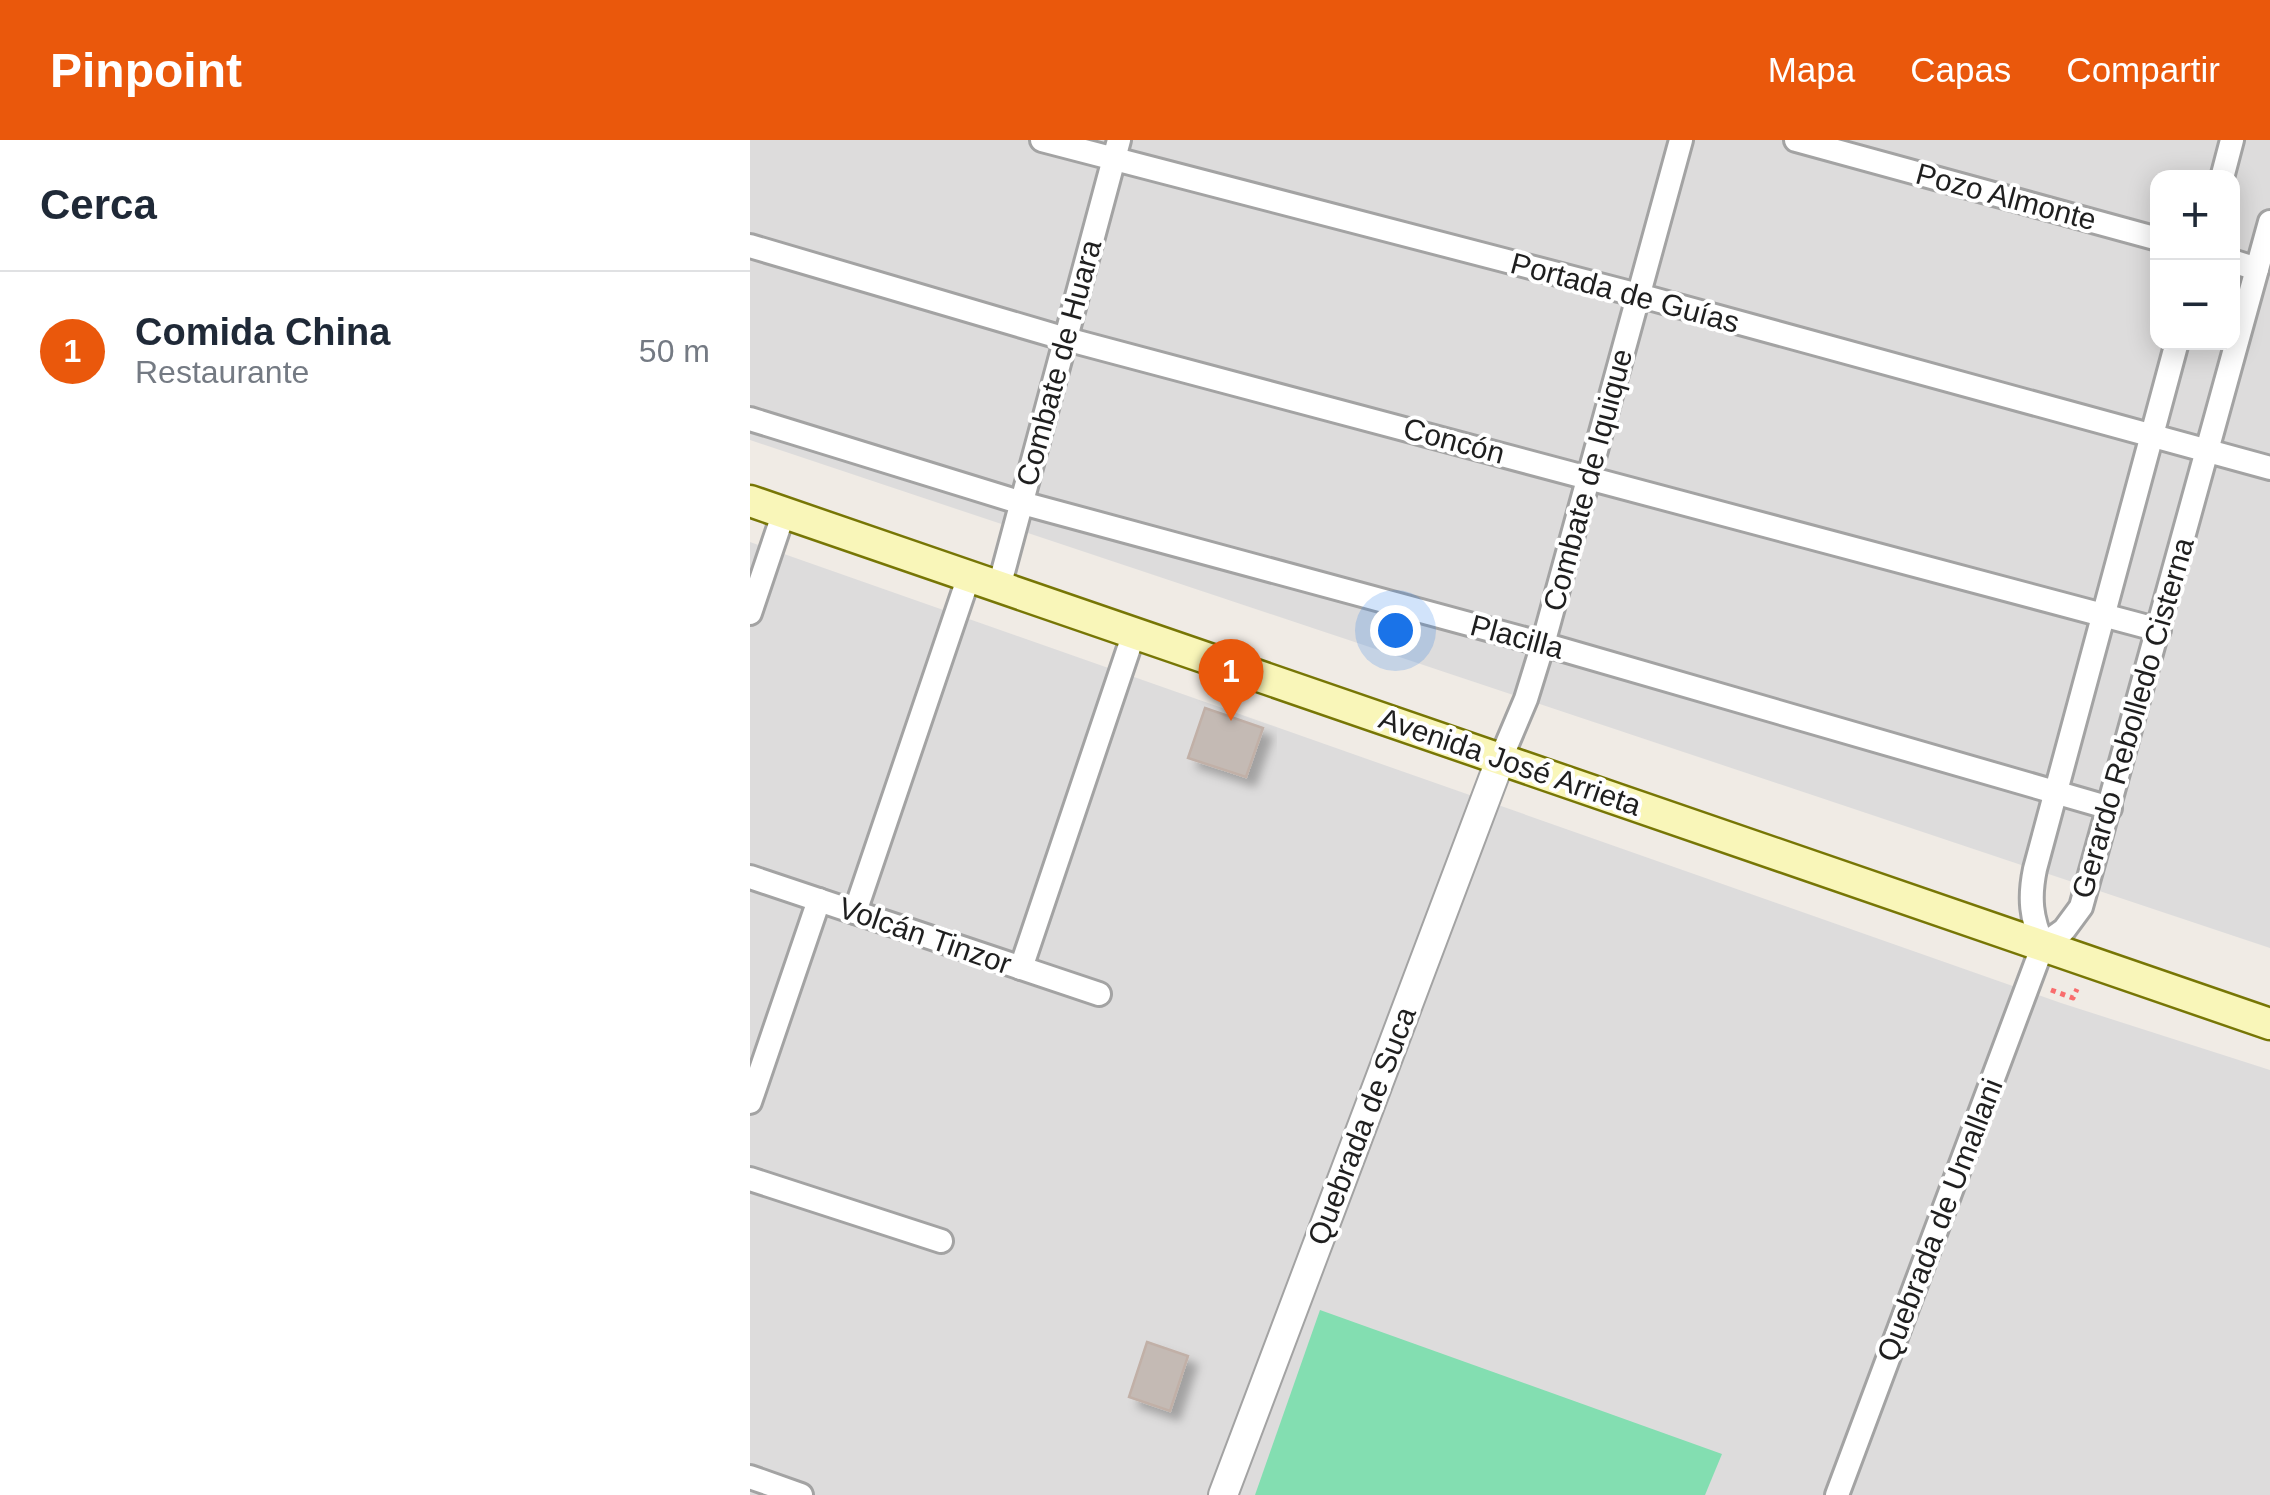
<!DOCTYPE html>
<html lang="es">
<meta charset="utf-8">
<style>
:root{--surface:#fff;--page:#f6f6f7;--text:#1f2937;--muted:#747a83;--line:#e0e1e3;--accent:#ea580c}
body{margin:0;font-family:Arial,sans-serif;background:var(--page);color:var(--text)}
.controls{position:absolute;right:30px;top:30px;display:grid;overflow:hidden;border-radius:20px;box-shadow:0 5px 25px #0003}
.controls button{width:90px;height:90px;display:grid;place-items:center;padding:0;border:0;border-bottom:2px solid var(--line);background:var(--surface);color:var(--text);font:50px sans-serif}
.you{position:absolute;left:645px;top:490px;width:35px;height:35px;margin:-25px;border:8px solid #fff;border-radius:50%;background:#1a73e8;box-shadow:0 0 0 15px #1a73e833}
.badge{display:grid;place-items:center;width:65px;height:65px;border-radius:50%;background:var(--accent);color:#fff;font-size:32px;font-weight:700}
.pin{position:absolute;translate:-50% -82px;filter:drop-shadow(0 2px 5px #0008)}
.pin::after{content:'';position:absolute;top:52px;width:35px;height:30px;background:inherit;clip-path:polygon(0 0,100% 0,50% 100%)}
.list{margin:0;padding:0;list-style:none}
h2{display:flex;justify-content:space-between;align-items:center;height:130px;margin:0;padding:0 40px;font-size:42px}
h2 small{font-size:32px;font-weight:400;color:var(--muted)}
.list li{display:grid;grid-template-columns:65px 1fr auto;gap:30px;align-items:center;box-sizing:border-box;height:160px;padding:0 40px;border-top:2px solid var(--line)}
.list b{display:block;font-size:38px;white-space:nowrap}
.list p{margin:0;font-size:32px;white-space:nowrap;color:var(--muted)}
.list em{font-size:32px;font-style:normal;color:var(--muted)}
.map{position:relative;flex:none;width:1520px;height:1355px;overflow:hidden}
header{display:flex;align-items:center;gap:60px;box-sizing:border-box;height:140px;padding:0 50px;background:var(--accent);color:#fff}
header strong{font-size:48px}
nav{display:flex;gap:55px;margin-inline-start:auto;font-size:35px}
main{display:flex}
aside{flex:1;background:var(--surface)}
.map>svg:first-child{display:block}
</style>
<header>
<strong>Pinpoint</strong>
<nav><a>Mapa</a><a>Capas</a><a>Compartir</a></nav>
</header>
<main>
<aside>
<h2>Cerca<small></small></h2>
<ul class="list">
<li><span class="badge">1</span><div><b>Comida China</b><p>Restaurante</p></div><em>50 m</em></li>
</ul>
</aside>
<div class="map">
<svg width="1520" height="1355" viewBox="0 0 1520 1355">
<defs>
<filter id="shadow"><feDropShadow dx="9" dy="9" stdDeviation="5" flood-color="#0004"/></filter>
</defs>
<rect width="100%" height="100%" fill="#f0ebe5"/>
<!-- residential -->
<g fill="#dddcdc" fill-rule="evenodd">
<path d="M0,0H1520V808L0,300ZM1408,38H1482V202H1408Z"/>
<path d="M0,402L1311,863L1520,930V1355H0Z"/>
</g>
<!-- pitch -->
<path fill="#83deb1" d="M570,1170L972,1314L955,1355H505Z"/>
<!-- building -->
<g fill="#c4bab4" stroke="#c1b0a7" stroke-width="2.5" filter="url(#shadow)">
<path d="M455,568L513,588L496,637L438,618Z"/>
<path d="M397,1202L438,1216L420,1271L379,1257Z"/>
</g>
<g fill="none" stroke-linecap="round" stroke-linejoin="round">
<defs>
<g id="minor">
<path d="M292,0L888,155L1520,328"/>
<path d="M1046,0L1408,99"/>
<path d="M1472,38L1482,0"/>
<path d="M0,106L316,199L1409,490"/>
<path d="M1482,121L1507,129"/>
<path d="M0,279L272,363L793,504L1360,668"/>
<path d="M249,447L369,0"/>
<path d="M0,473L34,372"/>
<path d="M751,618L776,559L793,504L931,0"/>
<path d="M0,737L349,854"/>
<path d="M105,772L219,436"/>
<path d="M1293,805L1314,790L1331,767L1520,82"/>
<path d="M1293,805C1281,778 1279,758 1285,729L1427,202"/>
<path d="M271,828L384,493"/>
<path d="M0,962L69,760"/>
<path d="M0,1039L191,1101"/>
<path d="M0,1337L51,1355"/>
<path d="M1087,1355L1293,805"/>
</g>
<path id="tertiary" d="M473,1355L751,618"/>
<path id="secondary" d="M0,361L1520,884"/>
</defs>
<!-- minor casing -->
<use href="#minor" stroke="#a3a3a3" stroke-width="28"/>
<!-- tertiary casing -->
<use href="#tertiary" stroke="#a3a3a3" stroke-width="32"/>
<!-- secondary casing -->
<use href="#secondary" stroke="#777605" stroke-width="35"/>
<!-- path -->
<path stroke="#f96c6d" stroke-width="5" stroke-dasharray="5 5" stroke-linecap="butt" d="M1301,850L1323,858L1327,849"/>
<!-- minor -->
<use href="#minor" stroke="#fff" stroke-width="22"/>
<!-- tertiary -->
<use href="#tertiary" stroke="#fff" stroke-width="28"/>
<!-- secondary -->
<use href="#secondary" stroke="#f9f6b9" stroke-width="30"/>
</g>
<g text-anchor="middle" stroke-width="8" stroke-linejoin="round" paint-order="stroke">
<!-- street labels -->
<g font-size="30" fill="#1f1f1f" stroke="#fff">
<text transform="translate(1256 57) rotate(15)" y="10">Pozo Almonte</text>
<text transform="translate(875 153) rotate(15)" y="10">Portada de Guías</text>
<text transform="translate(309 223) rotate(-75)" y="10">Combate de Huara</text>
<text transform="translate(704 301) rotate(15)" y="10">Concón</text>
<text transform="translate(838 340) rotate(-75)" y="10">Combate de Iquique</text>
<text transform="translate(767 497) rotate(15)" y="10">Placilla</text>
<text transform="translate(1383 578) rotate(-74)" y="10">Gerardo Rebolledo Cisterna</text>
<text transform="translate(760 622) rotate(19)" y="10">Avenida José Arrieta</text>
<text transform="translate(175 796) rotate(19)" y="10">Volcán Tinzor</text>
<text transform="translate(612 986) rotate(-69)" y="10">Quebrada de Suca</text>
<text transform="translate(1190 1080) rotate(-69)" y="10">Quebrada de Umallani</text>
</g>
</g>
</svg>
<div class="controls">
<button>+</button>
<button>−</button>
</div>
<div class="you"></div>
<div class="pin badge" style="left:481px;top:581px">1</div>
</div>
</main>
